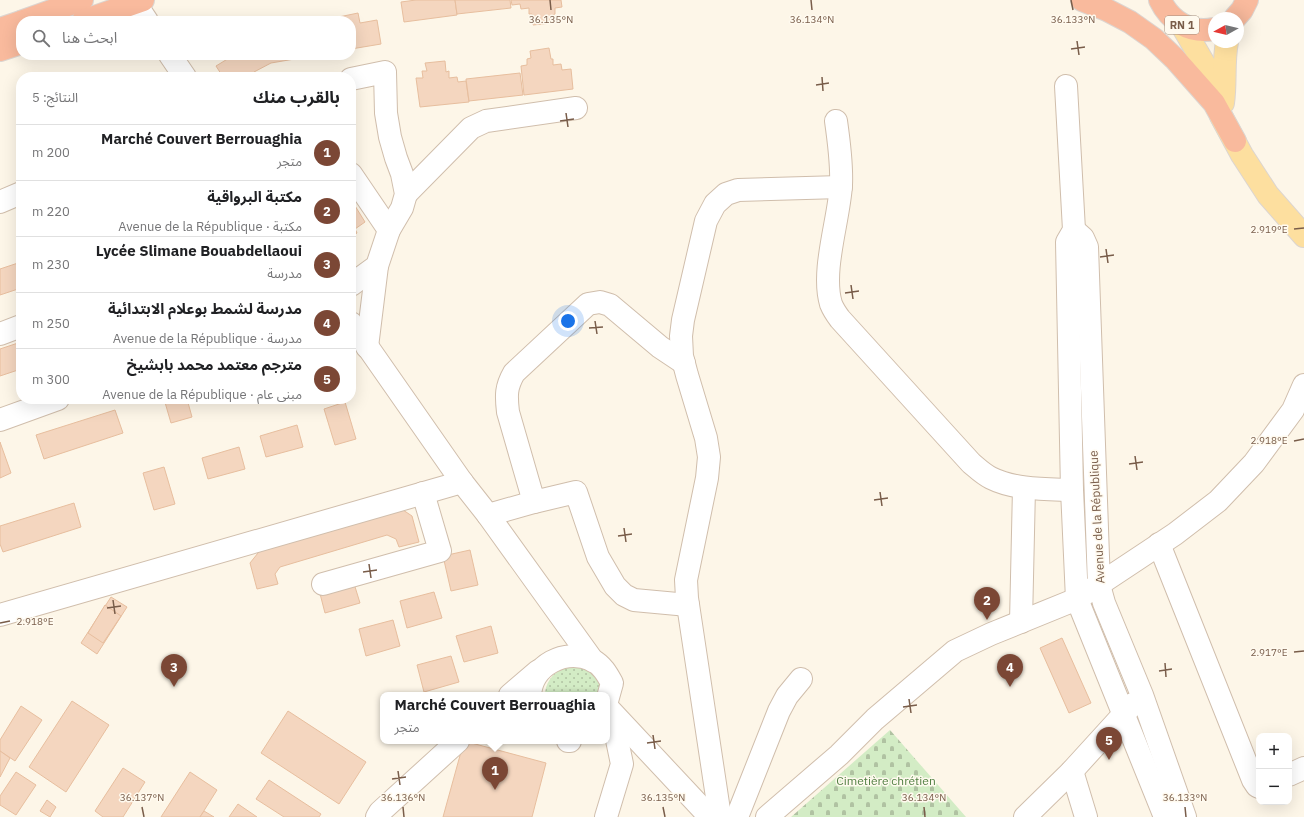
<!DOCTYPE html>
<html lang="ar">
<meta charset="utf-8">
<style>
:root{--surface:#fff;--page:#f2f2f2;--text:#202124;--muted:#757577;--line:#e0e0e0;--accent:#7b4735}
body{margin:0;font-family:"IBM Plex Sans","Noto Sans Arabic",sans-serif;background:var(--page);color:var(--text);direction:rtl}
.controls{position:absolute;right:12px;bottom:12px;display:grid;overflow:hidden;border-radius:8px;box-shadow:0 4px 16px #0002}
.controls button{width:36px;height:36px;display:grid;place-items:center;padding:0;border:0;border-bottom:1px solid var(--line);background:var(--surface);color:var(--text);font:20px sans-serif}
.compass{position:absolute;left:1208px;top:12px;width:36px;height:36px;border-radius:50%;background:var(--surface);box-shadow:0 4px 16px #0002;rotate:262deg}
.you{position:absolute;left:568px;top:321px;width:14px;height:14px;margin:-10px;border:3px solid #fff;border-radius:50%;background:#1a73e8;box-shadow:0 0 0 6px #1a73e833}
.badge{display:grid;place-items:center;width:26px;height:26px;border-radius:50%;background:var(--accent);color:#fff;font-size:13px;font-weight:700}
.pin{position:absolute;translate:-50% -33px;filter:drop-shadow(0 1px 2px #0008)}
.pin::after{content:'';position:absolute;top:21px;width:14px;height:12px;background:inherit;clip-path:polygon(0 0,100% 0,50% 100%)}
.popup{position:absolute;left:380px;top:692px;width:230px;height:52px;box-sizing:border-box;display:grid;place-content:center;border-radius:8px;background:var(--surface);filter:drop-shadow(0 1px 3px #0005);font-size:13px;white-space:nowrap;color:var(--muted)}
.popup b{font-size:15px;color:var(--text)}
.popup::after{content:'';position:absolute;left:50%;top:100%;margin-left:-8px;border:8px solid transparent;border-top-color:var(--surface)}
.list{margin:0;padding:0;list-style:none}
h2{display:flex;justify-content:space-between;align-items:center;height:52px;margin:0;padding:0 16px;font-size:17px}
h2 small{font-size:13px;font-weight:400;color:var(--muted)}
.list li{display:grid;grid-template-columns:26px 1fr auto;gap:12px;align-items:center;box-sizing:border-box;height:56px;padding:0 16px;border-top:1px solid var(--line)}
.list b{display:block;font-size:15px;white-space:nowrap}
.list p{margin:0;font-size:13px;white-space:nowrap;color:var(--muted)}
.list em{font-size:13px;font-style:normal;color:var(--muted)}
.icon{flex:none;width:22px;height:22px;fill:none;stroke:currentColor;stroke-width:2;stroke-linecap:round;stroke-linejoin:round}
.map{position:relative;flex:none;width:1304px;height:817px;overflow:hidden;direction:ltr}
.search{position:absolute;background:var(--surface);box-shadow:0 4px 16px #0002;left:16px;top:16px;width:340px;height:44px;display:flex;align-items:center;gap:10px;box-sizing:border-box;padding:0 14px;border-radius:16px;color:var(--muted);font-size:15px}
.panel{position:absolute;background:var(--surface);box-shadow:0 4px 16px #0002;left:16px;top:72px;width:340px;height:332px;border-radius:16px;direction:rtl}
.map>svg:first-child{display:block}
</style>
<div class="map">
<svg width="1304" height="817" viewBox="0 0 1304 817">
<defs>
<pattern id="grass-dots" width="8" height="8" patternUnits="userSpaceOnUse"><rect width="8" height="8" fill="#d3ecc5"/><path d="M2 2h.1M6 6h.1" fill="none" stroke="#b0c2a2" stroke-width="1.8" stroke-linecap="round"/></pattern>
<pattern id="cemetery-stones" width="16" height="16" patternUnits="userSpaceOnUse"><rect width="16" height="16" fill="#d3ecc5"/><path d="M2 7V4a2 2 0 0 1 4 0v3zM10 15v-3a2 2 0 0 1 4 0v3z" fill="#b0c2a2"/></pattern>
</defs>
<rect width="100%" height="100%" fill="#fdf6e8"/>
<!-- grass -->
<path fill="url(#grass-dots)" d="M576,667C596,672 598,676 604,695H545C545,684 552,673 563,669C566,667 572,667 576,667Z"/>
<!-- cemetery -->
<path fill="url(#cemetery-stones)" d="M890,730L966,817H791Z"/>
<!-- building -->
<g fill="#f4d6bf" stroke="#e7be9e">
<path d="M416,0H455L457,15L404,22L401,2Z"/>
<path d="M455,0H510L511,8L457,14Z"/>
<path d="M511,0H561L562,7L555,8V14L552,15V23L533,25L532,14H529V8L521,9L520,4L512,5Z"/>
<path d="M358,13L360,23L377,20L381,44L351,49V21H335L334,18Z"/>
<path d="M549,48L551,59H553V65L561,64L562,70L571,69L573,89L524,95L521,66L527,65V59L531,58L530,51Z"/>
<path d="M234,55H318L271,63L254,72L257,77H223L216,66Z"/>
<path d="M445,61L446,72L449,71V78L457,77L458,82L466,81L469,102L420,107L416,78H423L422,71H427L425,63Z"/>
<path d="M520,73L523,95L469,101L466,79Z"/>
<path d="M352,201L365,222L355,229L357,233L351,237Z"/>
<path d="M21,262V288L0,295V269Z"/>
<path d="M21,342V369L0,376V349Z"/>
<path d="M164,399H187L192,417L171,423Z"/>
<path d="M345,402L356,439L335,445L324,409Z"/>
<path d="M115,410L123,433L44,459L36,435Z"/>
<path d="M297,425L303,447L266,457L260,436Z"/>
<path d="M0,442L11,473L0,478Z"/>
<path d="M239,447L245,469L208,479L202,458Z"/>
<path d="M164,467L175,504L154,510L143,473Z"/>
<path d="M74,503L81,527L3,552L0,544V526Z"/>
<path d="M400,508L412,516L419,542L399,547L396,539L387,535L280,567L275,574L278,584L257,589L250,563L262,548Z"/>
<path d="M470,550L478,585L451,591L443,556Z"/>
<path d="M352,577L360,603L325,613L318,586Z"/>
<path d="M434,592L442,618L407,628L400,601Z"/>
<path d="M111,597L127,607L97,654L81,643Z"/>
<path d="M105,605L121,616L103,643L88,633Z"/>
<path d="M393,620L400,646L366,656L359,629Z"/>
<path d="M491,626L498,653L464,662L456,636Z"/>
<path d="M1062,638L1091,703L1069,713L1040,648Z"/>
<path d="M451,656L459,682L424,692L417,665Z"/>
<path d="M72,701L109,725L66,792L29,767Z"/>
<path d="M21,706L42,720L15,761L0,751V740Z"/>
<path d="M288,711L366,762L339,804L261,753Z"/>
<path d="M464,741L546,763L532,817H443Z"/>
<path d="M0,751L10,758L0,777Z"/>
<path d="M123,768L145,782L123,817H103L95,811Z"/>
<path d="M16,772L36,785L16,815L0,805V796Z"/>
<path d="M190,772L217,790L200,817H161Z"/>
<path d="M269,780L321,814L319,817H284L256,799Z"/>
<path d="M47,800L56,807L50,817L40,811Z"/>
<path d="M238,804L257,817H229Z"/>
<path d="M204,811L214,817H200Z"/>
</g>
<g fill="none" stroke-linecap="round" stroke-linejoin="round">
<defs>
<g id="minor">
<path d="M135,3L147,21"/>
<path d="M170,55L185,77"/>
<path d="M351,79L385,72L386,113L390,137L396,158L402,174L406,194L402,208L389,230L377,266L351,285"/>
<path d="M1066,86L1074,230L1067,242L1072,490L1077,599L1165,817"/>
<path d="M836,121C839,142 842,164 841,185C839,220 821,271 831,304C833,309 837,315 840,319L971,463C977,468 983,474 991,478C1015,490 1046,489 1072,490"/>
<path d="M351,174L389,230"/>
<path d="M406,194L471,128L486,121L576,108"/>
<path d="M0,202L21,193"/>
<path d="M1074,230L1083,238L1087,247L1099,585L1104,603L1142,695L1185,817"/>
<path d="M351,323L462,482L488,515L593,661"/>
<path d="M0,334L21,326"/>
<path d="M367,347L377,266"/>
<path d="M684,363L660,347L610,305L600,302L588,304L514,373C506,387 506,395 508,412L534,502L576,492L598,557L615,586L624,595L634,600L688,605"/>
<path d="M0,420L58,399"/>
<path d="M488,515L534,502"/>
<path d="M1159,544L1253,780L1257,786L1259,787"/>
<path d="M323,584L440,551L423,493"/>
<path d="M0,615L462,482"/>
<path d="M1021,622L1024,488"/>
<path d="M510,695L538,671"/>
<path d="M530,695C532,665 565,648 592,660C602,665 607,674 612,683L607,701"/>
<path d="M607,707L710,817"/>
<path d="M568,741H570"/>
<path d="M1072,771L1086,817"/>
<path d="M1289,775L1304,768"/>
<path d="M377,817L380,812L458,741"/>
<path d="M606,817L622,764L612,716"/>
<path d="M720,817L687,598L686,580L707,478L709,457L706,438L687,375L682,356L681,336L683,320L706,221L715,204L726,194L738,190L841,187"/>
<path d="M737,817L779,711L787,696L801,679"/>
<path d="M767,817L839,755L875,719L955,651L991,634L1077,599L1175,534L1218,501L1254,463L1293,410L1304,385"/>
<path d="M1025,817L1072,771L1133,704"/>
</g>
<g id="major">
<path d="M1181,24L1206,67L1221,116L1242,155L1268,195L1304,236"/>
<path d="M1223,103C1226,83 1223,62 1227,42"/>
</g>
<g id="highway">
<path d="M1082,0L1107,10L1130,22L1154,39L1175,59L1214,103L1235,141"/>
<path d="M1160,0C1170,21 1190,34 1214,29"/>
<path d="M1235,18L1242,10L1247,0"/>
<path d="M23,21L82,0"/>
<path d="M83,21L143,0"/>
<path d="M0,29L21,22"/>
<path d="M0,50L21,43"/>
</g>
</defs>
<!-- minor casing -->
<use href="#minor" stroke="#d0beac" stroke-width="24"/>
<!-- major casing -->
<use href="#major" stroke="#dcd5d0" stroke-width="24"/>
<!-- highway casing -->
<use href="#highway" stroke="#dcd5d0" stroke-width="24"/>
<!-- minor -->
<use href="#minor" stroke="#fff" stroke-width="22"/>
<!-- major -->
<use href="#major" stroke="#fddf9f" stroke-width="22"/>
<!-- highway -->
<use href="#highway" stroke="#f9ba9d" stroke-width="22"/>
</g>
<!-- ticks -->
<path fill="none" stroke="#795d4a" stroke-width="1.5" d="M550,0L551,10M811,0L812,10M1071,0L1073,10M1077,41L1079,55M1071,49L1085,47M822,77L823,91M816,85L829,83M566,113L568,127M560,121L574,119M1294,229L1304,228M1106,249L1108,263M1100,257L1114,255M851,285L853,299M845,293L859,291M595,321L597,334M589,328L603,327M1294,441L1304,439M1135,456L1137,470M1129,464L1143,462M880,492L882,506M874,500L888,498M624,528L626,542M618,536L632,534M369,564L371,578M363,572L377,570M113,600L115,614M107,608L121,606M0,623L10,621M1294,652L1304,651M1165,663L1166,677M1159,671L1172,669M909,699L911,713M903,707L917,705M653,735L655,749M647,743L661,741M398,771L400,785M392,779L406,777M142,807L144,817M403,807L404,817M663,807L665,817M924,807L925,817M1185,807L1186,817"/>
<g text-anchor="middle" stroke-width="3" stroke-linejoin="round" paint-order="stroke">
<!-- shield labels -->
<rect fill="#fffaef" stroke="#a18c7c" stroke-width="1" x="1165" y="16" width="34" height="18" rx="3"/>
<g font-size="11" font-weight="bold" fill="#795d4a">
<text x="1182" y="29">RN 1</text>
</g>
<!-- street labels -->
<g font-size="12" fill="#795d4a" stroke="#fffaef">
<text transform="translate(1097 517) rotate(-93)" y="4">Avenue de la République</text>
</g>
<!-- park labels -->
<g font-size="12" fill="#517f42" stroke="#fffaef">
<text x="886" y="785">Cimetière chrétien</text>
</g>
</g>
<g font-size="10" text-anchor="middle" fill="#795d4a" stroke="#fffaef" stroke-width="3" stroke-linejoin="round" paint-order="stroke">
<text x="551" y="23">36.135°N</text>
<text x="812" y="23">36.134°N</text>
<text x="1073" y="23">36.133°N</text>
<text x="1269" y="233">2.919°E</text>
<text x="1269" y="444">2.918°E</text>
<text x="35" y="625">2.918°E</text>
<text x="1269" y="656">2.917°E</text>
<text x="142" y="801">36.137°N</text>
<text x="403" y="801">36.136°N</text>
<text x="663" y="801">36.135°N</text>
<text x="924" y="801">36.134°N</text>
<text x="1185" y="801">36.133°N</text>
</g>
</svg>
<div class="controls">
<button>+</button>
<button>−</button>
</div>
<svg class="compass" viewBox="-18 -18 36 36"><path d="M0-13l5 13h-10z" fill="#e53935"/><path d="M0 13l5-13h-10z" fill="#757577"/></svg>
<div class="you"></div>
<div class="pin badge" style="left:495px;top:790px">1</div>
<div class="popup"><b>Marché Couvert Berrouaghia</b>متجر</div>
<div class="pin badge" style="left:987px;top:620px">2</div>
<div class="pin badge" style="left:174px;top:687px">3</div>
<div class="pin badge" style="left:1010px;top:687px">4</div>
<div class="pin badge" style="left:1109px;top:760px">5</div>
<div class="search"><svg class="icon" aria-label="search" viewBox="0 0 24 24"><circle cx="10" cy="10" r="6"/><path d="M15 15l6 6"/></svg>ابحث هنا</div>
<section class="panel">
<h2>بالقرب منك<small>النتائج: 5</small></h2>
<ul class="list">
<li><span class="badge">1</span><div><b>Marché Couvert Berrouaghia</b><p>متجر</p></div><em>200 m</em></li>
<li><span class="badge">2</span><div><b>مكتبة البرواقية</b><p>مكتبة · Avenue de la République</p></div><em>220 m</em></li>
<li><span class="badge">3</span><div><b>Lycée Slimane Bouabdellaoui</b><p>مدرسة</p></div><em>230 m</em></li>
<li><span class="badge">4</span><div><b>مدرسة لشمط بوعلام الابتدائية</b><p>مدرسة · Avenue de la République</p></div><em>250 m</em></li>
<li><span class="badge">5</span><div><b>مترجم معتمد محمد بابشيخ</b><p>مبنى عام · Avenue de la République</p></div><em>300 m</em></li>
</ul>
</section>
</div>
